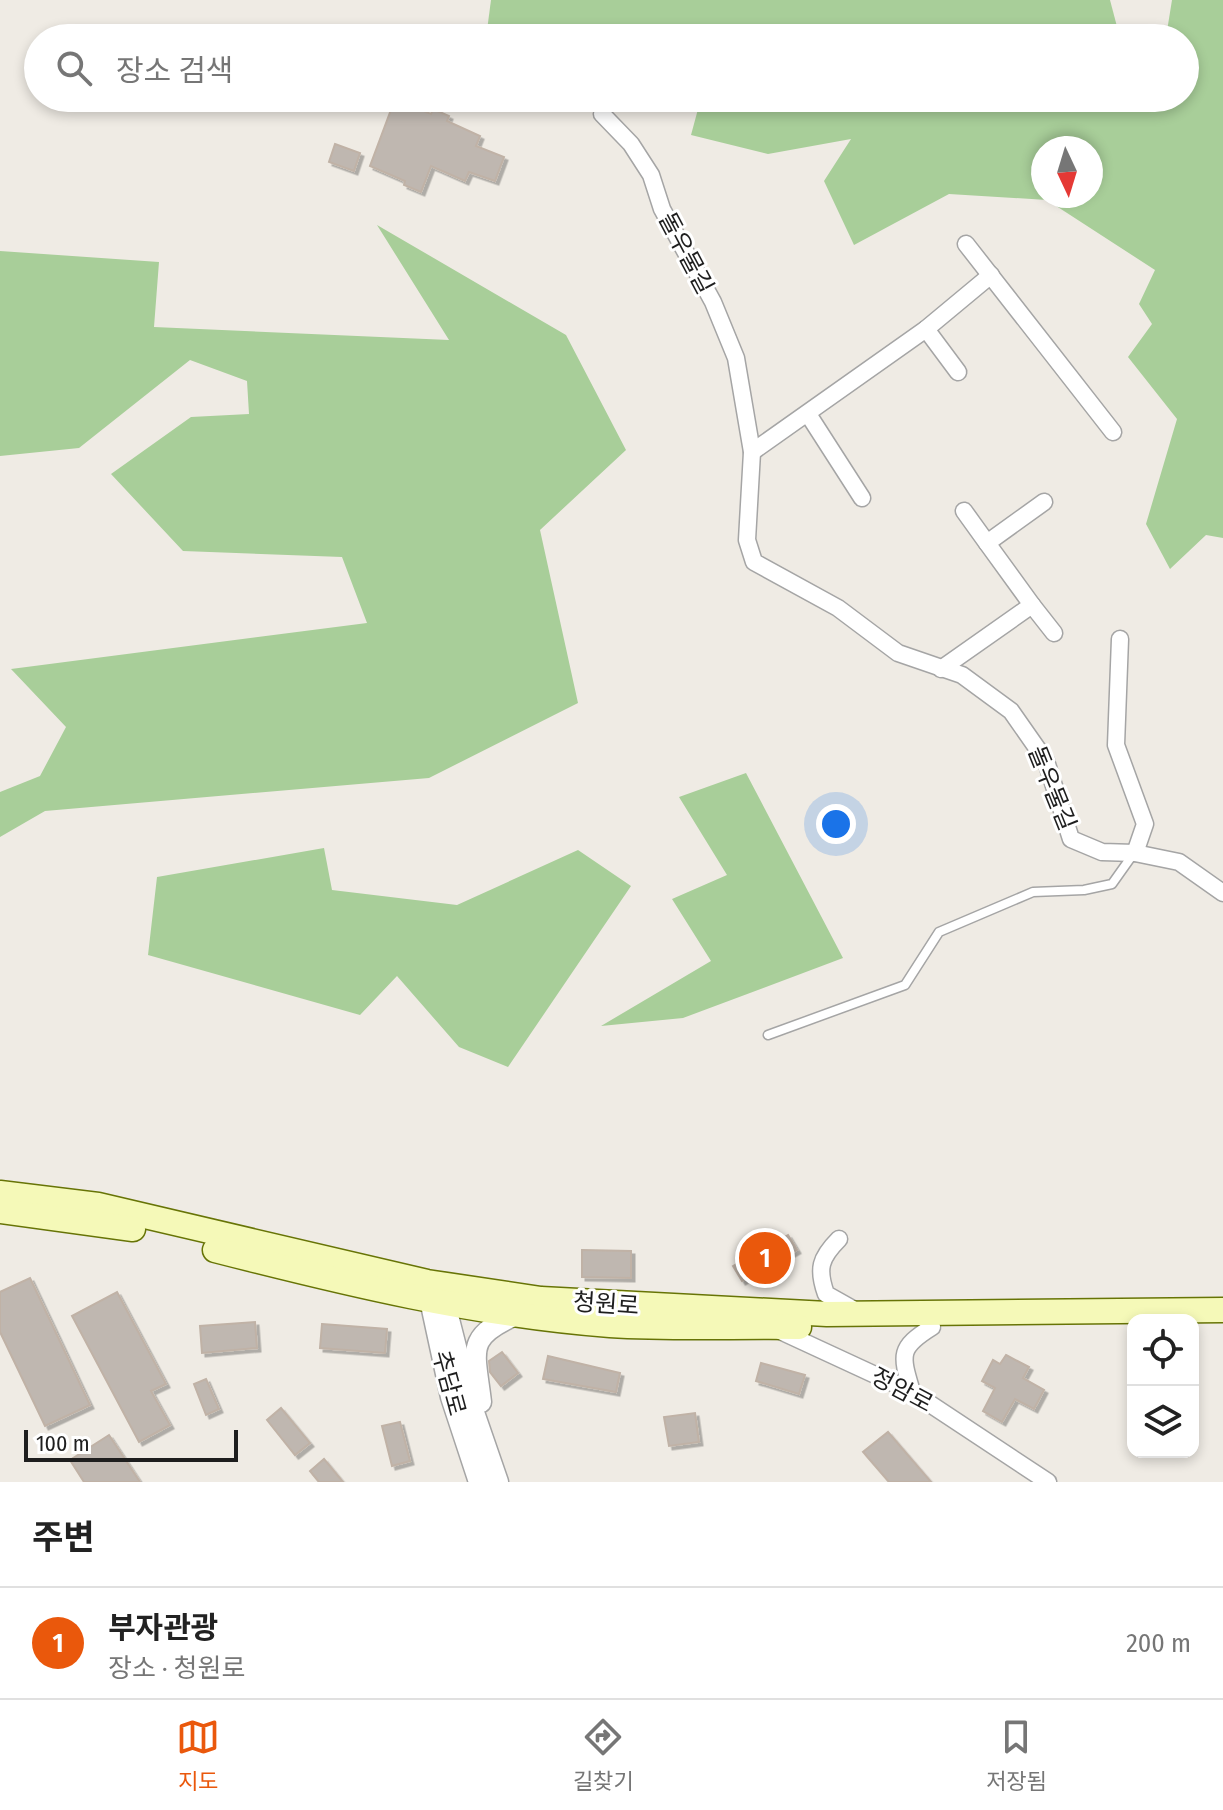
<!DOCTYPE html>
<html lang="ko">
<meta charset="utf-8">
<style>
:root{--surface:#fff;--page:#f2f2f2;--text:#222;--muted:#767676;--line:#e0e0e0;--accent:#ea580c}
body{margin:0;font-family:"Fira Sans Condensed","Noto Sans KR",sans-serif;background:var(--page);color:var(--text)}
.controls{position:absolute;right:24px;bottom:24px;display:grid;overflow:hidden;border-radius:16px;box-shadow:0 4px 12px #0003}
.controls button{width:72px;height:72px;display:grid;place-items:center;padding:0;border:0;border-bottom:2px solid var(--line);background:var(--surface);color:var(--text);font:40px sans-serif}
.compass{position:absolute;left:1031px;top:136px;width:72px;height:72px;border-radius:50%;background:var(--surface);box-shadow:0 4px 12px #0003;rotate:176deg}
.scale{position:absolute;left:24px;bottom:20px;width:214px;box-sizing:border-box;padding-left:8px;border:4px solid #1e1e1e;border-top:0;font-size:22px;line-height:28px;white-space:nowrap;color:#1e1e1e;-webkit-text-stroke:6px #fff;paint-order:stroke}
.you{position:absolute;left:836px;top:824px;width:28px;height:28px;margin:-20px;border:6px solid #fff;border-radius:50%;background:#1a73e8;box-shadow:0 0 0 12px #1a73e833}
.badge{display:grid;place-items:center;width:52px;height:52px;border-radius:50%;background:var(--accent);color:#fff;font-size:26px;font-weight:700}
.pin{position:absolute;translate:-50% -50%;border:4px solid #fff;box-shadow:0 2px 8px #0006}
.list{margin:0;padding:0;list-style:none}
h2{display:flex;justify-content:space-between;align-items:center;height:104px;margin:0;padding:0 32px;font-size:34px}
h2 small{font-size:26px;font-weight:400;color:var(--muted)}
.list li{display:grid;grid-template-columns:52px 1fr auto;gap:24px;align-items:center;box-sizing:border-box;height:112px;padding:0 32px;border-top:2px solid var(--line)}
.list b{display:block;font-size:30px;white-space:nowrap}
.list p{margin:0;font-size:26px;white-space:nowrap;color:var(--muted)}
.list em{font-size:26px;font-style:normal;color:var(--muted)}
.icon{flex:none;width:44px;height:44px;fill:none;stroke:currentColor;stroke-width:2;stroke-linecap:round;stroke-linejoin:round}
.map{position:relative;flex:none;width:1223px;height:1482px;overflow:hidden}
.search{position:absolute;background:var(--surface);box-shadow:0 4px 12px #0003;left:24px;right:24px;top:24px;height:88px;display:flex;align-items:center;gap:20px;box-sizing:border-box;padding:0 28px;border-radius:44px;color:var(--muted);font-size:30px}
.sheet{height:216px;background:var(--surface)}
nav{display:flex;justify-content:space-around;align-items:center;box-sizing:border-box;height:112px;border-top:2px solid var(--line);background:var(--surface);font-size:22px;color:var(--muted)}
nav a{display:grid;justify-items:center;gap:4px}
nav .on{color:var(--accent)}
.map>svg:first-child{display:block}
</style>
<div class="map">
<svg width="1223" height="1482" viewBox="0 0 1223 1482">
<defs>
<filter id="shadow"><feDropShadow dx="3.5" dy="3.5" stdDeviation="0" flood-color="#0004"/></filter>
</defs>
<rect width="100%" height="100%" fill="#efebe4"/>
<!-- forest -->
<g fill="#a8ce99" fill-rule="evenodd">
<path d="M491,0H1110L1120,38H486Z"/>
<path d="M1172,0H1223V538L1206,535L1170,569L1146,524L1177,419L1128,357L1152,324L1139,304L1155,270L1047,200L949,194L854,245L824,181L851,139L768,154L691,135L701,98H1185V38H1121L1167,31ZM1091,148V196H1043V148Z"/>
<path d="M377,225L566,335L626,450L540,530L578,703L429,778L45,811L0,837V792L40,776L66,727L11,669L367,623L342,557L183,551L111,474L191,417L249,414L247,381L190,360L79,448L0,456V251L159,262L154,327L449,340Z"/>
<path d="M746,773L843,958L683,1018L601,1026L711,961L672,899L727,875L679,797Z"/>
<path d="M324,848L332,890L457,905L578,850L631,886L508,1067L459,1047L397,976L360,1015L148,955L157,877Z"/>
</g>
<!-- building -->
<g fill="#bfb7b0" stroke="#c0b2a6" stroke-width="2" filter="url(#shadow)">
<path d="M395,99L431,114L433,109L449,116L447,121L480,136L476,146L504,157L495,181L469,172L465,181L431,166L421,192L404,185L405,181L370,166Z"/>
<path d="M335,144L360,153L354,171L329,162Z"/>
<path d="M788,1235L797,1250L742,1281L733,1266Z"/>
<path d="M582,1250L631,1251V1278L582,1277Z"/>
<path d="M30,1278L90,1405L45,1426L0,1332V1292Z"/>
<path d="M117,1292L166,1384L151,1391L170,1425L139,1442L72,1316Z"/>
<path d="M255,1322L257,1348L202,1353L200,1326Z"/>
<path d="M322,1324L387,1329L385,1353L320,1348Z"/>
<path d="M502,1352L518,1373L501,1386L490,1372L489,1361Z"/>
<path d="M1006,1355L1029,1367L1023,1378L1044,1390L1034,1409L1015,1399L1002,1422L983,1411L995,1388L982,1381L993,1360L1000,1364Z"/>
<path d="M548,1356L620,1373L616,1392L543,1379Z"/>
<path d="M761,1363L805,1375L799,1394L756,1381Z"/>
<path d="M206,1379L219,1409L206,1415L194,1384Z"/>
<path d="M281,1408L310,1443L295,1455L267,1420Z"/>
<path d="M695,1413L699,1442L669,1446L664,1417Z"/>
<path d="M400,1422L410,1461L392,1466L382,1426Z"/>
<path d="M888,1432L931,1482H889L863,1452Z"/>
<path d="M109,1435L140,1482H84L70,1460Z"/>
<path d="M324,1459L343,1482H319L310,1471Z"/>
</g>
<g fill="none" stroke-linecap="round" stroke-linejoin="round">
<defs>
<path id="service" d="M768,1035L905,985L939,932L1033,892L1084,890L1112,884L1134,853"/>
<g id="minor">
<path d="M602,114L631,144L651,175L662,209L713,302L736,358L752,452L747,540L754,562L838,608L898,653L962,675L1011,711L1046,761L1071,839L1102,852L1135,853L1179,862L1223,893"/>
<path d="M966,244L1113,432"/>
<path d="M926,329L958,372"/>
<path d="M808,414L862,498"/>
<path d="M752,452L926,329L991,275"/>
<path d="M964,511L987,543L1044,502"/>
<path d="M987,543L1032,605"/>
<path d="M1120,639L1116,745L1145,824L1135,853"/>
<path d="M941,669L1032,605L1054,633"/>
<path d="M839,1239C820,1258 817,1269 826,1294L858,1312"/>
<path d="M778,1330L912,1392L1048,1482"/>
<path d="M912,1392C901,1355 898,1348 932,1327"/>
</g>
<g id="tertiary">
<path d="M427,1286L451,1397L479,1482"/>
<path d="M442,1292L469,1398L498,1482"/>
<path d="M481,1402C475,1350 464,1337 518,1314"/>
</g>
<g id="secondary">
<path d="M0,1193L98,1205L427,1282L541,1299L827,1314L1223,1310"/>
<path d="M0,1211L133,1229"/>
<path d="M215,1250C344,1283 476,1315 610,1325C673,1329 736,1326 799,1327"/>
</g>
</defs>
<!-- service casing -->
<use href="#service" stroke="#a5a5a5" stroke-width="11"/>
<!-- minor casing -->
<use href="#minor" stroke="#a5a5a5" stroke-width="19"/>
<!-- tertiary casing -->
<use href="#tertiary" stroke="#a5a5a5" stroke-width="23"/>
<!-- secondary casing -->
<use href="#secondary" stroke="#677406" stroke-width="27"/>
<!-- service -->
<use href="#service" stroke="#fff" stroke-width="8"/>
<!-- minor -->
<use href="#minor" stroke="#fff" stroke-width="16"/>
<!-- tertiary -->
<use href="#tertiary" stroke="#fff" stroke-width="20"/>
<!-- secondary -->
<use href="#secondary" stroke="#f5f9b8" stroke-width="24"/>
</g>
<g text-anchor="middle" stroke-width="6" stroke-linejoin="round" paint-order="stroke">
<!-- street labels -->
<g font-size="24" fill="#1e1e1e" stroke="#fff">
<text transform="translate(686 253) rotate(62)" y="8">돌우물길</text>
<text transform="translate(1052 788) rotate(68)" y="8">돌우물길</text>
<text transform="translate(606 1304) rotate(4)" y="8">청원로</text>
<text transform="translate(449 1383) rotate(75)" y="8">추담로</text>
<text transform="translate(902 1390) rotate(28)" y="8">정암로</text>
</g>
</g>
</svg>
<div class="controls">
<button><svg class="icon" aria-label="locate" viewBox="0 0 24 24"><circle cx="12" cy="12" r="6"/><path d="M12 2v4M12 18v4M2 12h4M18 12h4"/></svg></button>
<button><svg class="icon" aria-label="layers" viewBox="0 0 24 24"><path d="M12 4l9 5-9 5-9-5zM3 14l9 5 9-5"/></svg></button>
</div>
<svg class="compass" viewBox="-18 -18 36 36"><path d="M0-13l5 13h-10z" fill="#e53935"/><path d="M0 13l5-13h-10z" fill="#767676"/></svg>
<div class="scale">100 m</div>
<div class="you"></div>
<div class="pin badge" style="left:765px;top:1258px">1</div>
<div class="search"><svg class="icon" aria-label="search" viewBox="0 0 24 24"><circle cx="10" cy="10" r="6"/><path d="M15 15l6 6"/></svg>장소 검색</div>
</div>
<section class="sheet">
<h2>주변<small></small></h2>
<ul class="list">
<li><span class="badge">1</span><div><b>부자관광</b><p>장소 · 청원로</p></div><em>200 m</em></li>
</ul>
</section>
<nav>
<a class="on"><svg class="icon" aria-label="map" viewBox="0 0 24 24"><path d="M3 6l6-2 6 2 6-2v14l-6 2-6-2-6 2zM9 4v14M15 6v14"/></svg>지도</a>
<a><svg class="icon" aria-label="directions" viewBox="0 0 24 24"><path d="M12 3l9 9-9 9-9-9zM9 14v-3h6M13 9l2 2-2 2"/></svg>길찾기</a>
<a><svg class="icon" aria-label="saved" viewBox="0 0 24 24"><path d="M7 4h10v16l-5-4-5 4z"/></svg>저장됨</a>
</nav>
